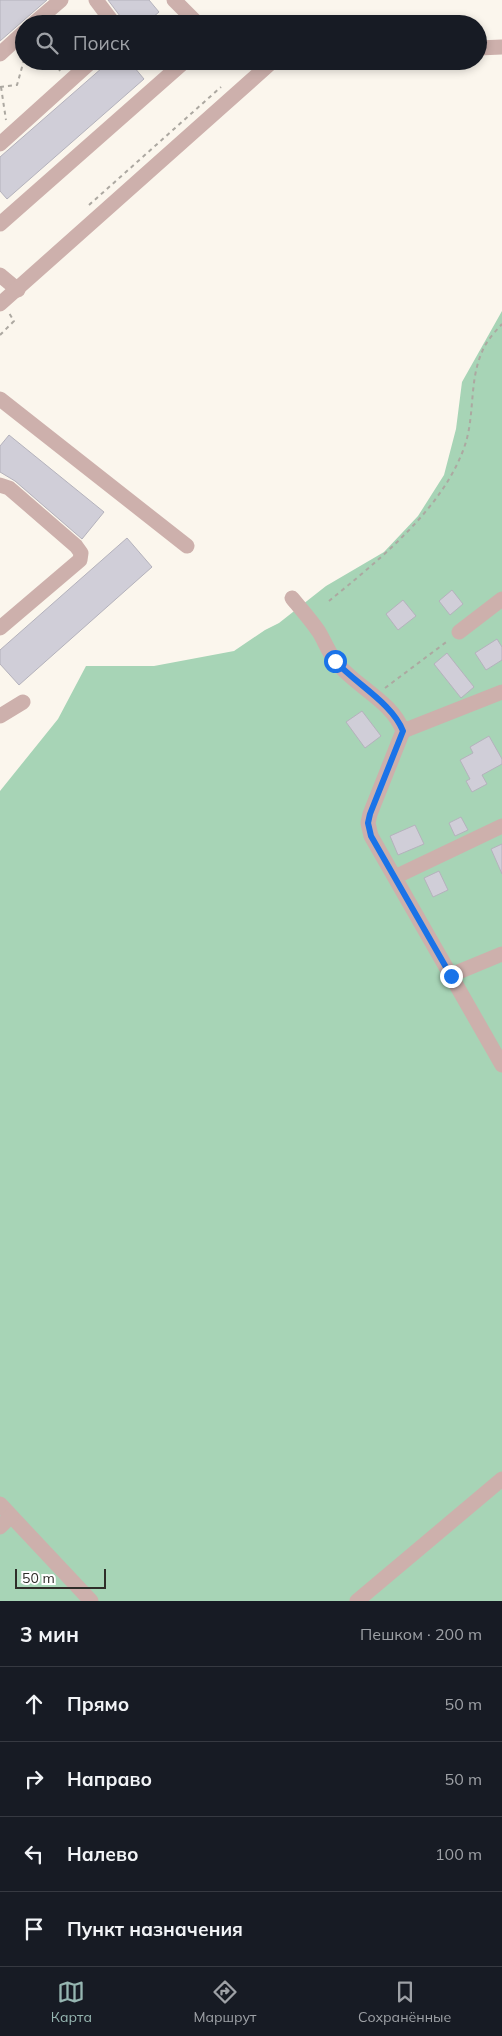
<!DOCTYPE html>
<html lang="ru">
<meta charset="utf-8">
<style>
:root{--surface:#171b24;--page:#20242c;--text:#f1f3f6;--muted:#9ea1a6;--line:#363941;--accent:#96b6b1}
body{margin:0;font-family:Mulish,sans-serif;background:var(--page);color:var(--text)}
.scale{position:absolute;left:15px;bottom:12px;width:91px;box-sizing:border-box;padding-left:5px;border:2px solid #2f2d29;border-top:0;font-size:14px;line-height:18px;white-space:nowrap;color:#2f2d29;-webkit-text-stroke:4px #fff;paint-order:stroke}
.stop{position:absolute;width:15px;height:15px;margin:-11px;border:4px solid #1a73e8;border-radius:50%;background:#fff}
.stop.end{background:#1a73e8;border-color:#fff;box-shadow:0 1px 5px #0008}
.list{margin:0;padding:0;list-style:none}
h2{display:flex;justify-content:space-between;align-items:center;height:65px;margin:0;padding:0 20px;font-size:21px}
h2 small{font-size:16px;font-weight:400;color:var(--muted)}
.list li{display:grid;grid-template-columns:32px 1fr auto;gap:15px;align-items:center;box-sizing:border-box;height:75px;padding:0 20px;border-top:1px solid var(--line)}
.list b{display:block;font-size:19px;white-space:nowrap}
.list em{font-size:16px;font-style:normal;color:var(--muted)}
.icon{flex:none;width:28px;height:28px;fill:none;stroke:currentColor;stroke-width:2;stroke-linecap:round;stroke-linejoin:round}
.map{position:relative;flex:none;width:502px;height:1601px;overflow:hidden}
.search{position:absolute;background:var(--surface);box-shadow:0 2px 8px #0003;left:15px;right:15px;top:15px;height:55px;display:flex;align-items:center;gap:12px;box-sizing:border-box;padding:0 18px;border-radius:28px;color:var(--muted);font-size:19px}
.sheet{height:365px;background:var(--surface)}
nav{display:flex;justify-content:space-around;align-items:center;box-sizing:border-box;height:70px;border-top:1px solid var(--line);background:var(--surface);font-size:14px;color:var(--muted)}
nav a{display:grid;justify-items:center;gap:2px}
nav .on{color:var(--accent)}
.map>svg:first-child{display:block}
</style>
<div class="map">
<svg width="502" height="1601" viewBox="0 0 502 1601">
<rect width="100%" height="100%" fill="#fbf6ed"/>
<!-- green -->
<path fill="#a7d4b6" d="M502,311V1601H0V791L58,719L86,666H154L234,651L265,630L279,623L326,586L384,552L418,516L444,475L456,429L462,382Z"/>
<!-- building -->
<g fill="#d0ced8" stroke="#b4b2bc">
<path d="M0,0H47L0,41Z"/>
<path d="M108,0H149L159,12L145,24H126Z"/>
<path d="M110,61H129L144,79L7,199L0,191V157Z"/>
<path d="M9,435L104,512L82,539L15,481L0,472V446Z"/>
<path d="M127,538L152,567L19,685L0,664V650Z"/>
<path d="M452,590L463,604L450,615L439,601Z"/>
<path d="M403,600L416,616L398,630L386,614Z"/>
<path d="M497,639L502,647V660L486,670L475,653Z"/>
<path d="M447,653L474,687L461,698L434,664Z"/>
<path d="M362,711L381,736L365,748L346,722Z"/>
<path d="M489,736L502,759V764L482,775L487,784L472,792L466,781L470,779L460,760L473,753L470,747Z"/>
<path d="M461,817L468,830L455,836L449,823Z"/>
<path d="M415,825L424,844L398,855L390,836Z"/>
<path d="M502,844V874L491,849Z"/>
<path d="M439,871L448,890L433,897L424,878Z"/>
</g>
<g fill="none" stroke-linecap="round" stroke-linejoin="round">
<!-- path -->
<g stroke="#aca8a1" stroke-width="2" stroke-dasharray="4 4" stroke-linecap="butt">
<path d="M55,61L60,71"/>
<path d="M0,87L17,85L24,60"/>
<path d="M1,87L6,120"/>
<path d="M89,205L221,87"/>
<path d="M0,335L14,321L9,313"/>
<path d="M329,601C379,560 444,508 465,445C475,415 469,381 482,352C486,341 495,332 502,324"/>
<path d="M385,688L449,640"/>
</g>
<!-- minor -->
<g stroke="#cdb0ac" stroke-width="15">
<path d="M96,0L114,24"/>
<path d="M174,0L198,24"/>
<path d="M33,24L61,0"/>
<path d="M478,48L502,47"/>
<path d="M0,54L24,32"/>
<path d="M0,144L92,61"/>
<path d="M0,224L185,61"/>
<path d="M0,275L18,290"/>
<path d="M0,304L273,61"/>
<path d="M0,399L187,546"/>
<path d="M0,485L9,488L76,546L81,553L80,560L0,628"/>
<path d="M292,598C301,609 311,620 319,632C325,642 329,653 336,662C356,687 392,701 403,731L370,814L368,823L371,836L502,1065"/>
<path d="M459,632L502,599"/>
<path d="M0,716L23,702"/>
<path d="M403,731L502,692"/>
<path d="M395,877L502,826"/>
<path d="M451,975L502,954"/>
<path d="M0,1504L91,1601"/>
<path d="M0,1527L11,1516"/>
<path d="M357,1601L502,1479"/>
</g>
</g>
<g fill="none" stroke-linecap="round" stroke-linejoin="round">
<!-- route -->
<path stroke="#1a73e8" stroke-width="6" d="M335,661C356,684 392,703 403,731L370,814L368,823L371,836L451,976"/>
</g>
</svg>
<div class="scale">50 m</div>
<div class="stop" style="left:335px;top:661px"></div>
<div class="stop end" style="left:451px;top:976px"></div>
<div class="search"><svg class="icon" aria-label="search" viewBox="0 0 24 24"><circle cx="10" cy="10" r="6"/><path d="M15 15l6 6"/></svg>Поиск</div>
</div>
<section class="sheet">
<h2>3 мин<small>Пешком · 200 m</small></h2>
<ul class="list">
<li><svg class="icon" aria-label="ahead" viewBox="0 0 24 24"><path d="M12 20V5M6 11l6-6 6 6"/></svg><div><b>Прямо</b></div><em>50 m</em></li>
<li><svg class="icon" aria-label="right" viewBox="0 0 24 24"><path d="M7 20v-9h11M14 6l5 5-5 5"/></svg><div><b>Направо</b></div><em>50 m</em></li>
<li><svg class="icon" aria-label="left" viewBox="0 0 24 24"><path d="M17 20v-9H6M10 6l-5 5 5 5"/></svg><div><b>Налево</b></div><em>100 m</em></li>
<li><svg class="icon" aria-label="arrive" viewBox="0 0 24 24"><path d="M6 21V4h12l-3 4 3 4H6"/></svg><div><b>Пункт назначения</b></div></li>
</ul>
</section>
<nav>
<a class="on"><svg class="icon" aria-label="map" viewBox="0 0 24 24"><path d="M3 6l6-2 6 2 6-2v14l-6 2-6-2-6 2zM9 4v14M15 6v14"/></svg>Карта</a>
<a><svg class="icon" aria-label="directions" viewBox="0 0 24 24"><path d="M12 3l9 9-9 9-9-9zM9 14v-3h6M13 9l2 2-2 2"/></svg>Маршрут</a>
<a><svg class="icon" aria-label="saved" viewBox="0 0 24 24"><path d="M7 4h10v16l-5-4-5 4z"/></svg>Сохранённые</a>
</nav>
